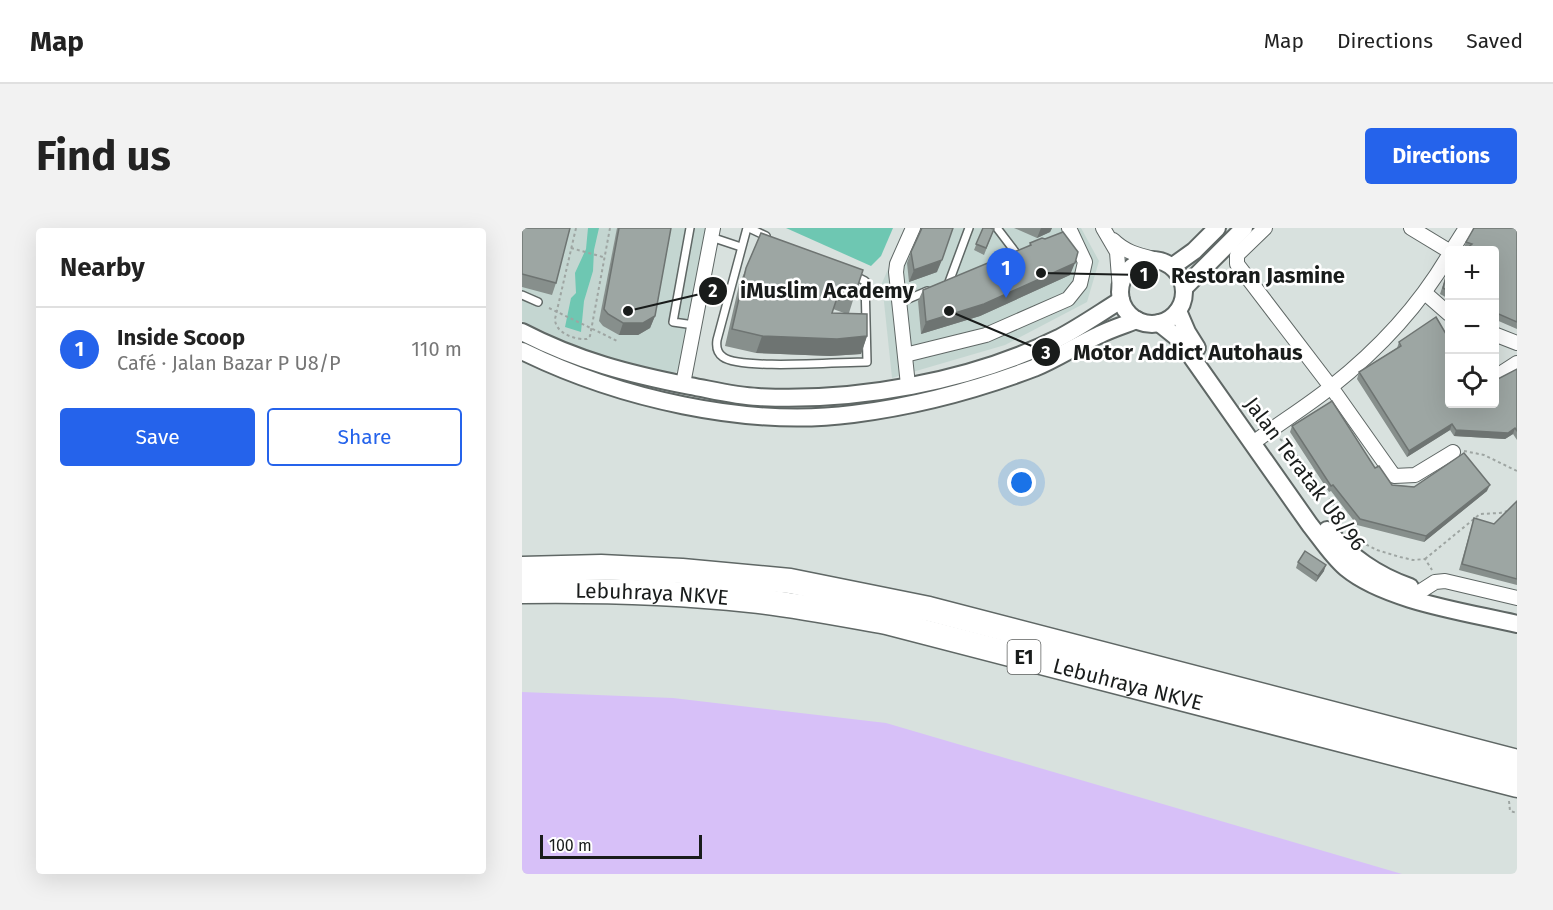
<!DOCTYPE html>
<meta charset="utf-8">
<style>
:root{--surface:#fff;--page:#f2f2f2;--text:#222;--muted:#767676;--line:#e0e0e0;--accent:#2563eb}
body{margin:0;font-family:"Fira Sans",sans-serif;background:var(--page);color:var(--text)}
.controls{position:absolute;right:18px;top:18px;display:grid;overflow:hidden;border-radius:6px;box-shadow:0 6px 24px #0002}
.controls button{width:54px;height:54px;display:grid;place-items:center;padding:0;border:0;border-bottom:2px solid var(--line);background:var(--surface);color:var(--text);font:30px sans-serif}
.scale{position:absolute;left:18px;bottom:15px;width:162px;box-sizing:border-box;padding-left:6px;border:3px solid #191c1b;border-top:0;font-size:16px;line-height:21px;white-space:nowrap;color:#191c1b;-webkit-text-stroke:4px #fff;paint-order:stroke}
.you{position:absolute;left:500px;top:255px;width:21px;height:21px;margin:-15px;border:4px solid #fff;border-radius:50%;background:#1a73e8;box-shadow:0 0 0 9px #1a73e833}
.badge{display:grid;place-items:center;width:39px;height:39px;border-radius:50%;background:var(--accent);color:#fff;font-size:20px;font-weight:700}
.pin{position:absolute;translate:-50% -50px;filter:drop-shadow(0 2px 3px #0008)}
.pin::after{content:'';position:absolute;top:32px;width:21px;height:18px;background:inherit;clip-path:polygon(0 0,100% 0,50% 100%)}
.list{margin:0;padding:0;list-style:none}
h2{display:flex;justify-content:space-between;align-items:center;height:78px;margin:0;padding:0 24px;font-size:26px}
h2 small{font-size:20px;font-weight:400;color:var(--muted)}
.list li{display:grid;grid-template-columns:39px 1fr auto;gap:18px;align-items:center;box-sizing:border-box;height:84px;padding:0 24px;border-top:2px solid var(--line)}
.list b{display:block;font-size:22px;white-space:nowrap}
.list p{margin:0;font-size:20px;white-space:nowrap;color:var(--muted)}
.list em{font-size:20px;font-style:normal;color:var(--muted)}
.actions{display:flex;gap:12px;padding:18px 24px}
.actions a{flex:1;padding:14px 0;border:2px solid var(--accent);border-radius:6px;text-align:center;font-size:21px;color:var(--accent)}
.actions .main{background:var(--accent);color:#fff}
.icon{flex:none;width:33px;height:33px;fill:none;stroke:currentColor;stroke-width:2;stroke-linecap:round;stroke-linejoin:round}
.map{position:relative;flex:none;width:995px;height:646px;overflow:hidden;border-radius:6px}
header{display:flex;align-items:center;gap:36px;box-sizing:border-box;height:84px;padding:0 30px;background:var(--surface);border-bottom:2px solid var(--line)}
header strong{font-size:28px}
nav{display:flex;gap:33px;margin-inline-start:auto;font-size:21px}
.intro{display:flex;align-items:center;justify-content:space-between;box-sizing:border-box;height:144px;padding:0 36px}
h1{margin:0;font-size:42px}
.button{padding:15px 27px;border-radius:6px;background:var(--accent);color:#fff;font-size:21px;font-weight:700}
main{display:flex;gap:36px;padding:0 36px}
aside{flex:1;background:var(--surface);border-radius:6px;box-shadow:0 6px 24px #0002}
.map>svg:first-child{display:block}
</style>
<header>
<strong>Map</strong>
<nav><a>Map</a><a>Directions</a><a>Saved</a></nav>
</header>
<div class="intro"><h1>Find us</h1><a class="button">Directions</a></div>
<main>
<aside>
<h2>Nearby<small></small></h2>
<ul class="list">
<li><span class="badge">1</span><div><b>Inside Scoop</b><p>Café · Jalan Bazar P U8/P</p></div><em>110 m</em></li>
</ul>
<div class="actions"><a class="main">Save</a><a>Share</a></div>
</aside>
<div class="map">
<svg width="995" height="646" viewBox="0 0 995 646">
<rect width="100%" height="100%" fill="#d8e1de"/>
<!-- built -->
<g fill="#c4d6d1">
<path d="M0,0H184L159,142L150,145L108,136L58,120L0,93Z"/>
<path d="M384,0H559L577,33L565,74L483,117L370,150L360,55Z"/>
</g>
<!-- green -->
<path fill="#d7c0f8" d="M0,464L151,470L364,495L880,646H0Z"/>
<!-- water -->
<g fill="#6ec7b2">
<path d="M66,0H77L72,22L71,43L62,73L59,104L43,99L49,70L54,65L53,45L64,21Z"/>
<path d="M264,0H371L359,28L349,38Z"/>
</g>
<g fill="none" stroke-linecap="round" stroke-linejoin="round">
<defs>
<g id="service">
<path d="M168,0L151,94L172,97"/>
<path d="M225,0L195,112C194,119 195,125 201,129C218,142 319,134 345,134L343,53L331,47"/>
<path d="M227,0L244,8"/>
<path d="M475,0L494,25"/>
<path d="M189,9L219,19"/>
<path d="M427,54L447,0"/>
<path d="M0,67L16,74"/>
<path d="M377,75L405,63"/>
</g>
<g id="minor">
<path d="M581,0L595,24L598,62"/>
<path d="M743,0L715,27V36L809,159L872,248L893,247L931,224"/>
<path d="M889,0L927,23"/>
<path d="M591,12C603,24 616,27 632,31"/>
<path d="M930,22L944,0"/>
<path d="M903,65L927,86"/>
<path d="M972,106L995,115"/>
<path d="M383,127L464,107L546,71L558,56L563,34L547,0"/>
<path d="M972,147L978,146L995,135"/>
<path d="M161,156L191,0"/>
<path d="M386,157L374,44L375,36L391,0"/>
<path d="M731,215C756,196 784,179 809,159C856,122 897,78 927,27"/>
<path d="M899,363L913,354L923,353L995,370"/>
</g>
<g id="tertiary">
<circle cx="630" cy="64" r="32"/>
<path d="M651,38L672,23L695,0"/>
<path d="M663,59L722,0"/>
<path d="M656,83L665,104L675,120"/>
<path d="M637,95L657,111L788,297C800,312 810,328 824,340C864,373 944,384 995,396"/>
<path d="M0,104C56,133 107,146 168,158C190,162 213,168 236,169C333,174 448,154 537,110C558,99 578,85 599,72"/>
<path d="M0,123C96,170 224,200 331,186C393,178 454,162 512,140C534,131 555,117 577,107C589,101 602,97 615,92"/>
<path d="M805,302C829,329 854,347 888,359"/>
</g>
<g id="motorway">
<path d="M0,341L79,339L160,343L268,353L407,381L995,534"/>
<path id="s1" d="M0,363C76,362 152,364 228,372C274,377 319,386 364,394L995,557"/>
</g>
</defs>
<!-- service casing -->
<use href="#service" stroke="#5f6765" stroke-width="10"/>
<!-- minor casing -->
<use href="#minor" stroke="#5f6765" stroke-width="16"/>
<!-- tertiary casing -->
<use href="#tertiary" stroke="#5f6765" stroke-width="20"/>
<!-- motorway casing -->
<use href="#motorway" stroke="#5f6765" stroke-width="27"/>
<!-- path -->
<g stroke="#9ea5a2" stroke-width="2" stroke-dasharray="3 3" stroke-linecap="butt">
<path d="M54,0L33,91C33,105 53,112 65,111L68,108L88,0"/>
<path d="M49,20L81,29"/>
<path d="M81,106L97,114"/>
<path d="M758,211L772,222L786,246L801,262L837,313L855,322L878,329L891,332L903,331L910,342"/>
<path d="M942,223L962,227L995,243"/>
<path d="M903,331L958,286L978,285L986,283"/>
<path d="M987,573L988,583L995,585"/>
</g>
<!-- service -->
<use href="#service" stroke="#fff" stroke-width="7"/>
<!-- minor -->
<use href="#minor" stroke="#fff" stroke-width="14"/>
<!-- tertiary -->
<use href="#tertiary" stroke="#fff" stroke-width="16"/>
<!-- motorway -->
<use href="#motorway" stroke="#fff" stroke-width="24"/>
<!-- path-bridge -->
<path stroke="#9ea5a2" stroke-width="2" stroke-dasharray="3 3" stroke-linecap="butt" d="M27,80L81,106"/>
</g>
<!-- wall -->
<g fill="#878f8c" fill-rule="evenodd">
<path d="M0,0L34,55L30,67L0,59Z"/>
<path d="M95,0H149L133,88L128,100L116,107H97L81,98L77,93Z"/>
<path d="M461,0L472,1L462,27L452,22Z"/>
<path d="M492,0H530L528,4L515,10Z"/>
<path d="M995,0V101L972,91V22L944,21L942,20L944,14Z"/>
<path d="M239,5L332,69L327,85L345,108L339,126L308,128L234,125L203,118L217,57ZM311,81L322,85H310Z"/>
<path d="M508,15L548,47L458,88L399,106L396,73L401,62L507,18Z"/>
<path d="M389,24L415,44L387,54L385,35Z"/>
<path d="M927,41V71L918,66L923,51Z"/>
<path d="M877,114L927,176L974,152L995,141V212L991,206L983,211L932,208L928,202L885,229L835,151L837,144L875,120Z"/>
<path d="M770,198L853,240L870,257L965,263L902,314L835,297L809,263L807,264L768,204Z"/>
<path d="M995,273V357L937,342L952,290L972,296Z"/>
<path d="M776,334L802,343L794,354L774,340Z"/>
</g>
<!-- shaded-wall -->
<g fill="#6e7472">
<path d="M519,0H530L528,4L515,10Z"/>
<path d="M420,32L415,44L387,54L392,42Z"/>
<path d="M553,35L548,47L458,88L399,106L404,94Z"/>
<path d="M133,88L128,100L116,107H97L101,95Z"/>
<path d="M240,108H345L339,126L308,128L234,125Z"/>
<path d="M930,196L928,202L885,229L887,223Z"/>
<path d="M993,200L991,206L983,211L932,208L934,202Z"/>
<path d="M968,257L965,263L902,314L904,308Z"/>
<path d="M804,337L802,343L794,354L796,348Z"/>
</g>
<!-- building -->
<g fill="#9da6a3" stroke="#6e7472" stroke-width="1.5">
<path d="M0,0H48L34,55L0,46Z"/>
<path d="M97,0H149L133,88L121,95H101L86,86L82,81Z"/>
<path d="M400,0H431L420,32L392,42L389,24Z"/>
<path d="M461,0H468L472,1L464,20L454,16Z"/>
<path d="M952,0H995V94L972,84V22H943L950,16L944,14Z"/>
<path d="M541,4L556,24L553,35L462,76L404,94L401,62L509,17L508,15L520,10L523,11Z"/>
<path d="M239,5L341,42L332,69L317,64L310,85L345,86V108L315,111L240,108L210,101L224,40Z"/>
<path d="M927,41V63L921,60L925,45Z"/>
<path d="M914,89L927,111V176H972V152H974L995,141V203L993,200L986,205L934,202L930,196L887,223L837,144L879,118L877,114Z"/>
<path d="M810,173L853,240L857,238L870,257L892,259L942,225L968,257L904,308L838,291L811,257L809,258L770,198Z"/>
<path d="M995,273V351L940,336L952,290L972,296Z"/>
<path d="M783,323L804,337L796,348L776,334Z"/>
</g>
<g text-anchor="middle" stroke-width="5" stroke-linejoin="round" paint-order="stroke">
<!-- shield labels -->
<rect fill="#fff" stroke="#5e605f" stroke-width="1.5" x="485.5" y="412" width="33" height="34" rx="4.5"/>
<g font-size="20" font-weight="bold" fill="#191c1b">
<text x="502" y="436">E1</text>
</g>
<!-- street labels -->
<g font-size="21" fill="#191c1b" stroke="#fff">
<text transform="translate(783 246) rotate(53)" y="7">Jalan Teratak U8/96</text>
<text dy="7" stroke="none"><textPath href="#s1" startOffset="130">Lebuhraya NKVE</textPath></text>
<text dy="7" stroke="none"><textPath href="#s1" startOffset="616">Lebuhraya NKVE</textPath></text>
</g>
</g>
<!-- callouts -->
<path fill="none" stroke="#191c1b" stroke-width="2" d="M519 45L622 47M106 83L191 63M427 83L524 124"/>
<g fill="#191c1b" stroke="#fff" stroke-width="2">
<circle cx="519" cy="45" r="6"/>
<circle cx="106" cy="83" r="6"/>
<circle cx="427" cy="83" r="6"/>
<circle cx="622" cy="47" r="15"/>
<circle cx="191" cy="63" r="15"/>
<circle cx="524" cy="124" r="15"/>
</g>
<g font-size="18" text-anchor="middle" font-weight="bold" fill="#fff">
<text x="622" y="53">1</text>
<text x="191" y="69">2</text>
<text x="524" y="131">3</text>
</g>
<g font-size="22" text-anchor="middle" font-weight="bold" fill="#191c1b" stroke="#fff" stroke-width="5" stroke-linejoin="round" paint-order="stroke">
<text x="736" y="55">Restoran Jasmine</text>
<text x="305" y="70">iMuslim Academy</text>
<text x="666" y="132">Motor Addict Autohaus</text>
</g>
</svg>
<div class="controls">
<button>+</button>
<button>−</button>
<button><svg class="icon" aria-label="locate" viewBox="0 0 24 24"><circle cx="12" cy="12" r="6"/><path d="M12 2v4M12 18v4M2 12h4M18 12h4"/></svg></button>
</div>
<div class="scale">100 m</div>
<div class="you"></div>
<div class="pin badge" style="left:484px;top:70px">1</div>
</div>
</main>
